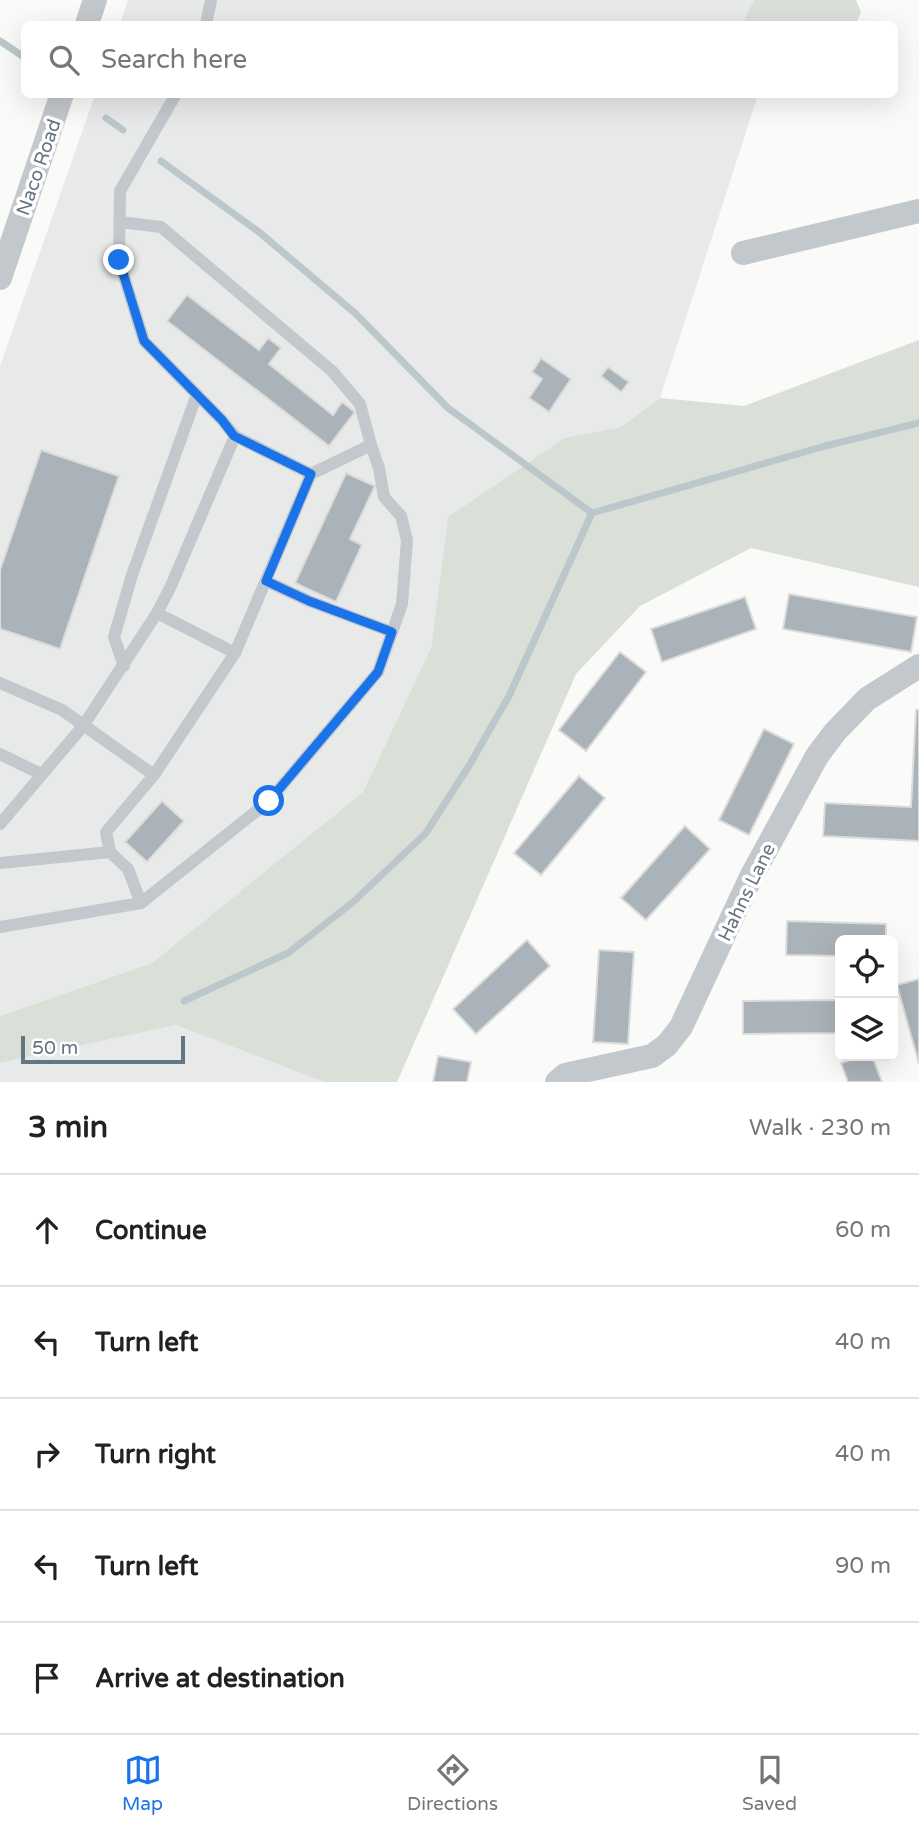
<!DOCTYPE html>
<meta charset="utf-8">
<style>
:root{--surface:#fff;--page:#f2f2f2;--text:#222;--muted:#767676;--line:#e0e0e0;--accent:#1a73e8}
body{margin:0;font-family:"Varela Round",sans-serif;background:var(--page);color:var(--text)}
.controls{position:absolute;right:21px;bottom:21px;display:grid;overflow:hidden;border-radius:10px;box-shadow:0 7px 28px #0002}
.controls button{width:63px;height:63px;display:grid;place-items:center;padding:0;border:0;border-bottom:2px solid var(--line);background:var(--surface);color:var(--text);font:35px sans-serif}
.scale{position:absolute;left:21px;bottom:18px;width:164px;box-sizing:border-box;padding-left:7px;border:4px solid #657683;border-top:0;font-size:19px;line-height:24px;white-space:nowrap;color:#657683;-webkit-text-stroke:5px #fff;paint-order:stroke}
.stop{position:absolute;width:21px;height:21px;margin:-16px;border:5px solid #1a73e8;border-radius:50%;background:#fff}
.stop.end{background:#1a73e8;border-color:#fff;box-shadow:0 2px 7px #0008}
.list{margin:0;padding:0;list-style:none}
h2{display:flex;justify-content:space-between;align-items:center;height:91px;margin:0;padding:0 28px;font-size:30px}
h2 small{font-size:23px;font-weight:400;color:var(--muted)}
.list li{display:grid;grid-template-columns:46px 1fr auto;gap:21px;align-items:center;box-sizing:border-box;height:112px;padding:0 28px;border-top:2px solid var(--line)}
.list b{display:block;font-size:26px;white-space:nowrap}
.list em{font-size:23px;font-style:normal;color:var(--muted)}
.icon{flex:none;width:38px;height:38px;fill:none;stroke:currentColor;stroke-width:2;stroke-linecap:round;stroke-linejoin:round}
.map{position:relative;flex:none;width:919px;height:1082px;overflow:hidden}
.search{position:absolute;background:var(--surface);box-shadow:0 7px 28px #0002;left:21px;right:21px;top:21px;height:77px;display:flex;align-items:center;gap:18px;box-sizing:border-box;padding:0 24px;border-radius:10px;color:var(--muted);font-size:26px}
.sheet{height:651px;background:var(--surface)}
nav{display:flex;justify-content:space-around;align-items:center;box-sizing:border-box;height:98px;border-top:2px solid var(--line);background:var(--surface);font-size:19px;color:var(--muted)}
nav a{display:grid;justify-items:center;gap:4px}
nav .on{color:var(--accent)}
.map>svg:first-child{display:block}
</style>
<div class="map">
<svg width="919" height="1082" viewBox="0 0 919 1082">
<rect width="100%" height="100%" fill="#fafaf8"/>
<!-- built -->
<g fill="#e8e9e9">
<path d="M128,0H754L742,24H120Z"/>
<path d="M95,95H758L660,398L621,427L564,438L448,517L431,648L363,792L152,963L0,1016V366Z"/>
<path d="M176,1025L324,1082H0V1063Z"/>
</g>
<!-- green -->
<g fill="#dadfd7">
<path d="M754,0H856L861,12L856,24H742Z"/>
<path d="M919,340V587L751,548L640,606L576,674L397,1082H324L176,1025L0,1063V1016L152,963L363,792L431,648L448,517L564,438L621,427L660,398L744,406Z"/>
</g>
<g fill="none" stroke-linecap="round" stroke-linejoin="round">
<!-- stream -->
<g stroke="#bbc7cb" stroke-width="7">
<path d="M0,41L24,57"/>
<path d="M106,118L123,130"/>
<path d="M161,161L259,232L356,314L448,408L592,513"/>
<path d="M184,1001L288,953L352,903L426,833L470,764L509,696L592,513L825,446L919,423"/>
</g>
</g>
<!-- building -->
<g fill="#aab3b9" stroke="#dcdcda" stroke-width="2">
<path d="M187,295L259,350L268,338L281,348L269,364L333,415L342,402L355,412L329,446L167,321Z"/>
<path d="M541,358L571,379L549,412L529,398L542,379L532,372Z"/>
<path d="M608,367L629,382L621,392L601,376Z"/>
<path d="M41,450L119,476L60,649L0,629V570Z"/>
<path d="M346,473L375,486L350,539L362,545L336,602L295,583Z"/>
<path d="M789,594L917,617L911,652L783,629Z"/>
<path d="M745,597L756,629L662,662L651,629Z"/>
<path d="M620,652L646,672L586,751L559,730Z"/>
<path d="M916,710H919V841L823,836L825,803L911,807Z"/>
<path d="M764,729L794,744L749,835L719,820Z"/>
<path d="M579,776L605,798L541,875L514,853Z"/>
<path d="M162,801L184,821L147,862L125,842Z"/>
<path d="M685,826L710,849L646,920L621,898Z"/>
<path d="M787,921L886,924V940H840V956L786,955Z"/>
<path d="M527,940L550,966L476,1034L453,1009Z"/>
<path d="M599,950L634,952L628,1044L593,1042Z"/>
<path d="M919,979V1064L897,985Z"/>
<path d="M840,1000V1033L743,1034V1001Z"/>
<path d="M438,1056L471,1062L467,1082H433Z"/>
<path d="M861,1056H872L882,1082H848L841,1063Z"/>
</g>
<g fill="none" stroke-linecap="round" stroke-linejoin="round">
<!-- service -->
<g stroke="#c3c8cc" stroke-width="12">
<path d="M206,24L211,0"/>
<path d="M120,222L161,227L332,371L360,404L371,445"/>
<path d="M266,581L309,601L392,632"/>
<path d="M157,613L235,653"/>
<path d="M124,666L114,637L132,575L197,394"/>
<path d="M0,683L62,710L154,775L235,653L311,474L235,436"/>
<path d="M0,754L41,774"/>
<path d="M0,824L83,726L157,613L170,588L235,436L222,420L144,341L119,260L120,191L176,94"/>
<path d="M110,852L128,869L141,903"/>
<path d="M0,863L110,852L106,832L154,775"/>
<path d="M0,927L141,903L269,801L378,672L402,604L407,540L401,516L384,497L379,468L371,445L311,474"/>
</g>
<!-- minor -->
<g stroke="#c3c8cc" stroke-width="24">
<path d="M87,24L95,0"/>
<path d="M743,253L919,211"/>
<path d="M0,278L62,94"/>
<path d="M557,1082L565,1075L652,1056L667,1045L681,1027L751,877L817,756L835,732L867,699L919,666"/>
</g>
</g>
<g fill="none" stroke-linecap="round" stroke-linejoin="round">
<!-- route -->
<path stroke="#1a73e8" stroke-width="9" d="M119,260L144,341L222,420L234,436L311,474L266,581L309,601L392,632L378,672L269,801"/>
</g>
<g text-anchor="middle" stroke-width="7" stroke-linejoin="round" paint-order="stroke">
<!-- street labels -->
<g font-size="19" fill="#657683" stroke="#fff">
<text transform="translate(38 167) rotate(-71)" y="7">Naco Road</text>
<text transform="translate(746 892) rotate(-64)" y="7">Hahns Lane</text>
</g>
</g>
</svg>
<div class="controls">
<button><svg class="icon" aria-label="locate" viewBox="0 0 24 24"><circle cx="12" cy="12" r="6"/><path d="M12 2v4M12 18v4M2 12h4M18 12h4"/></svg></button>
<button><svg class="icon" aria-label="layers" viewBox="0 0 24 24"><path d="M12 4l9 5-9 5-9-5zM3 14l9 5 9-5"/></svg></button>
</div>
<div class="scale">50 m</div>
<div class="stop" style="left:269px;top:801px"></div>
<div class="stop end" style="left:119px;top:260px"></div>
<div class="search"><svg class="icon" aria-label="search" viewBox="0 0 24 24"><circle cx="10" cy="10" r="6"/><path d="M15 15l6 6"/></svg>Search here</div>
</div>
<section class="sheet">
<h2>3 min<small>Walk · 230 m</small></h2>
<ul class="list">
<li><svg class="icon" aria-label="ahead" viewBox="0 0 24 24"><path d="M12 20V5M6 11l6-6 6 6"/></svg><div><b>Continue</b></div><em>60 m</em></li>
<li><svg class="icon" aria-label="left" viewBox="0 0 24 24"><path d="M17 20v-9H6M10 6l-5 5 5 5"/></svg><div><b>Turn left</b></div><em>40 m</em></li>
<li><svg class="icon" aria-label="right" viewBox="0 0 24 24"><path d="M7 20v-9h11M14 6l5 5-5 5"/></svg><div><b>Turn right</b></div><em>40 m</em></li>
<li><svg class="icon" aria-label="left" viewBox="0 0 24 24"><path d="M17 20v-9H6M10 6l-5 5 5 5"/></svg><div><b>Turn left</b></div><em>90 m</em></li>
<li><svg class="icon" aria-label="arrive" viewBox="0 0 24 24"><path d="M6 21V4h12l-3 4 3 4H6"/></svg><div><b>Arrive at destination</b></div></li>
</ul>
</section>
<nav>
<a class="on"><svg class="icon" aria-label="map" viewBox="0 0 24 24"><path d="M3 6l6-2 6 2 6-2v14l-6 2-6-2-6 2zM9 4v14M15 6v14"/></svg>Map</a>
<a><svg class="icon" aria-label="directions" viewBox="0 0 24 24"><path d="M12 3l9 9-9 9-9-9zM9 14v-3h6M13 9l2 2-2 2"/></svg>Directions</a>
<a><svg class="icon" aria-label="saved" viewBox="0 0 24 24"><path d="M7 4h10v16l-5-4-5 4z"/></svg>Saved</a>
</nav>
